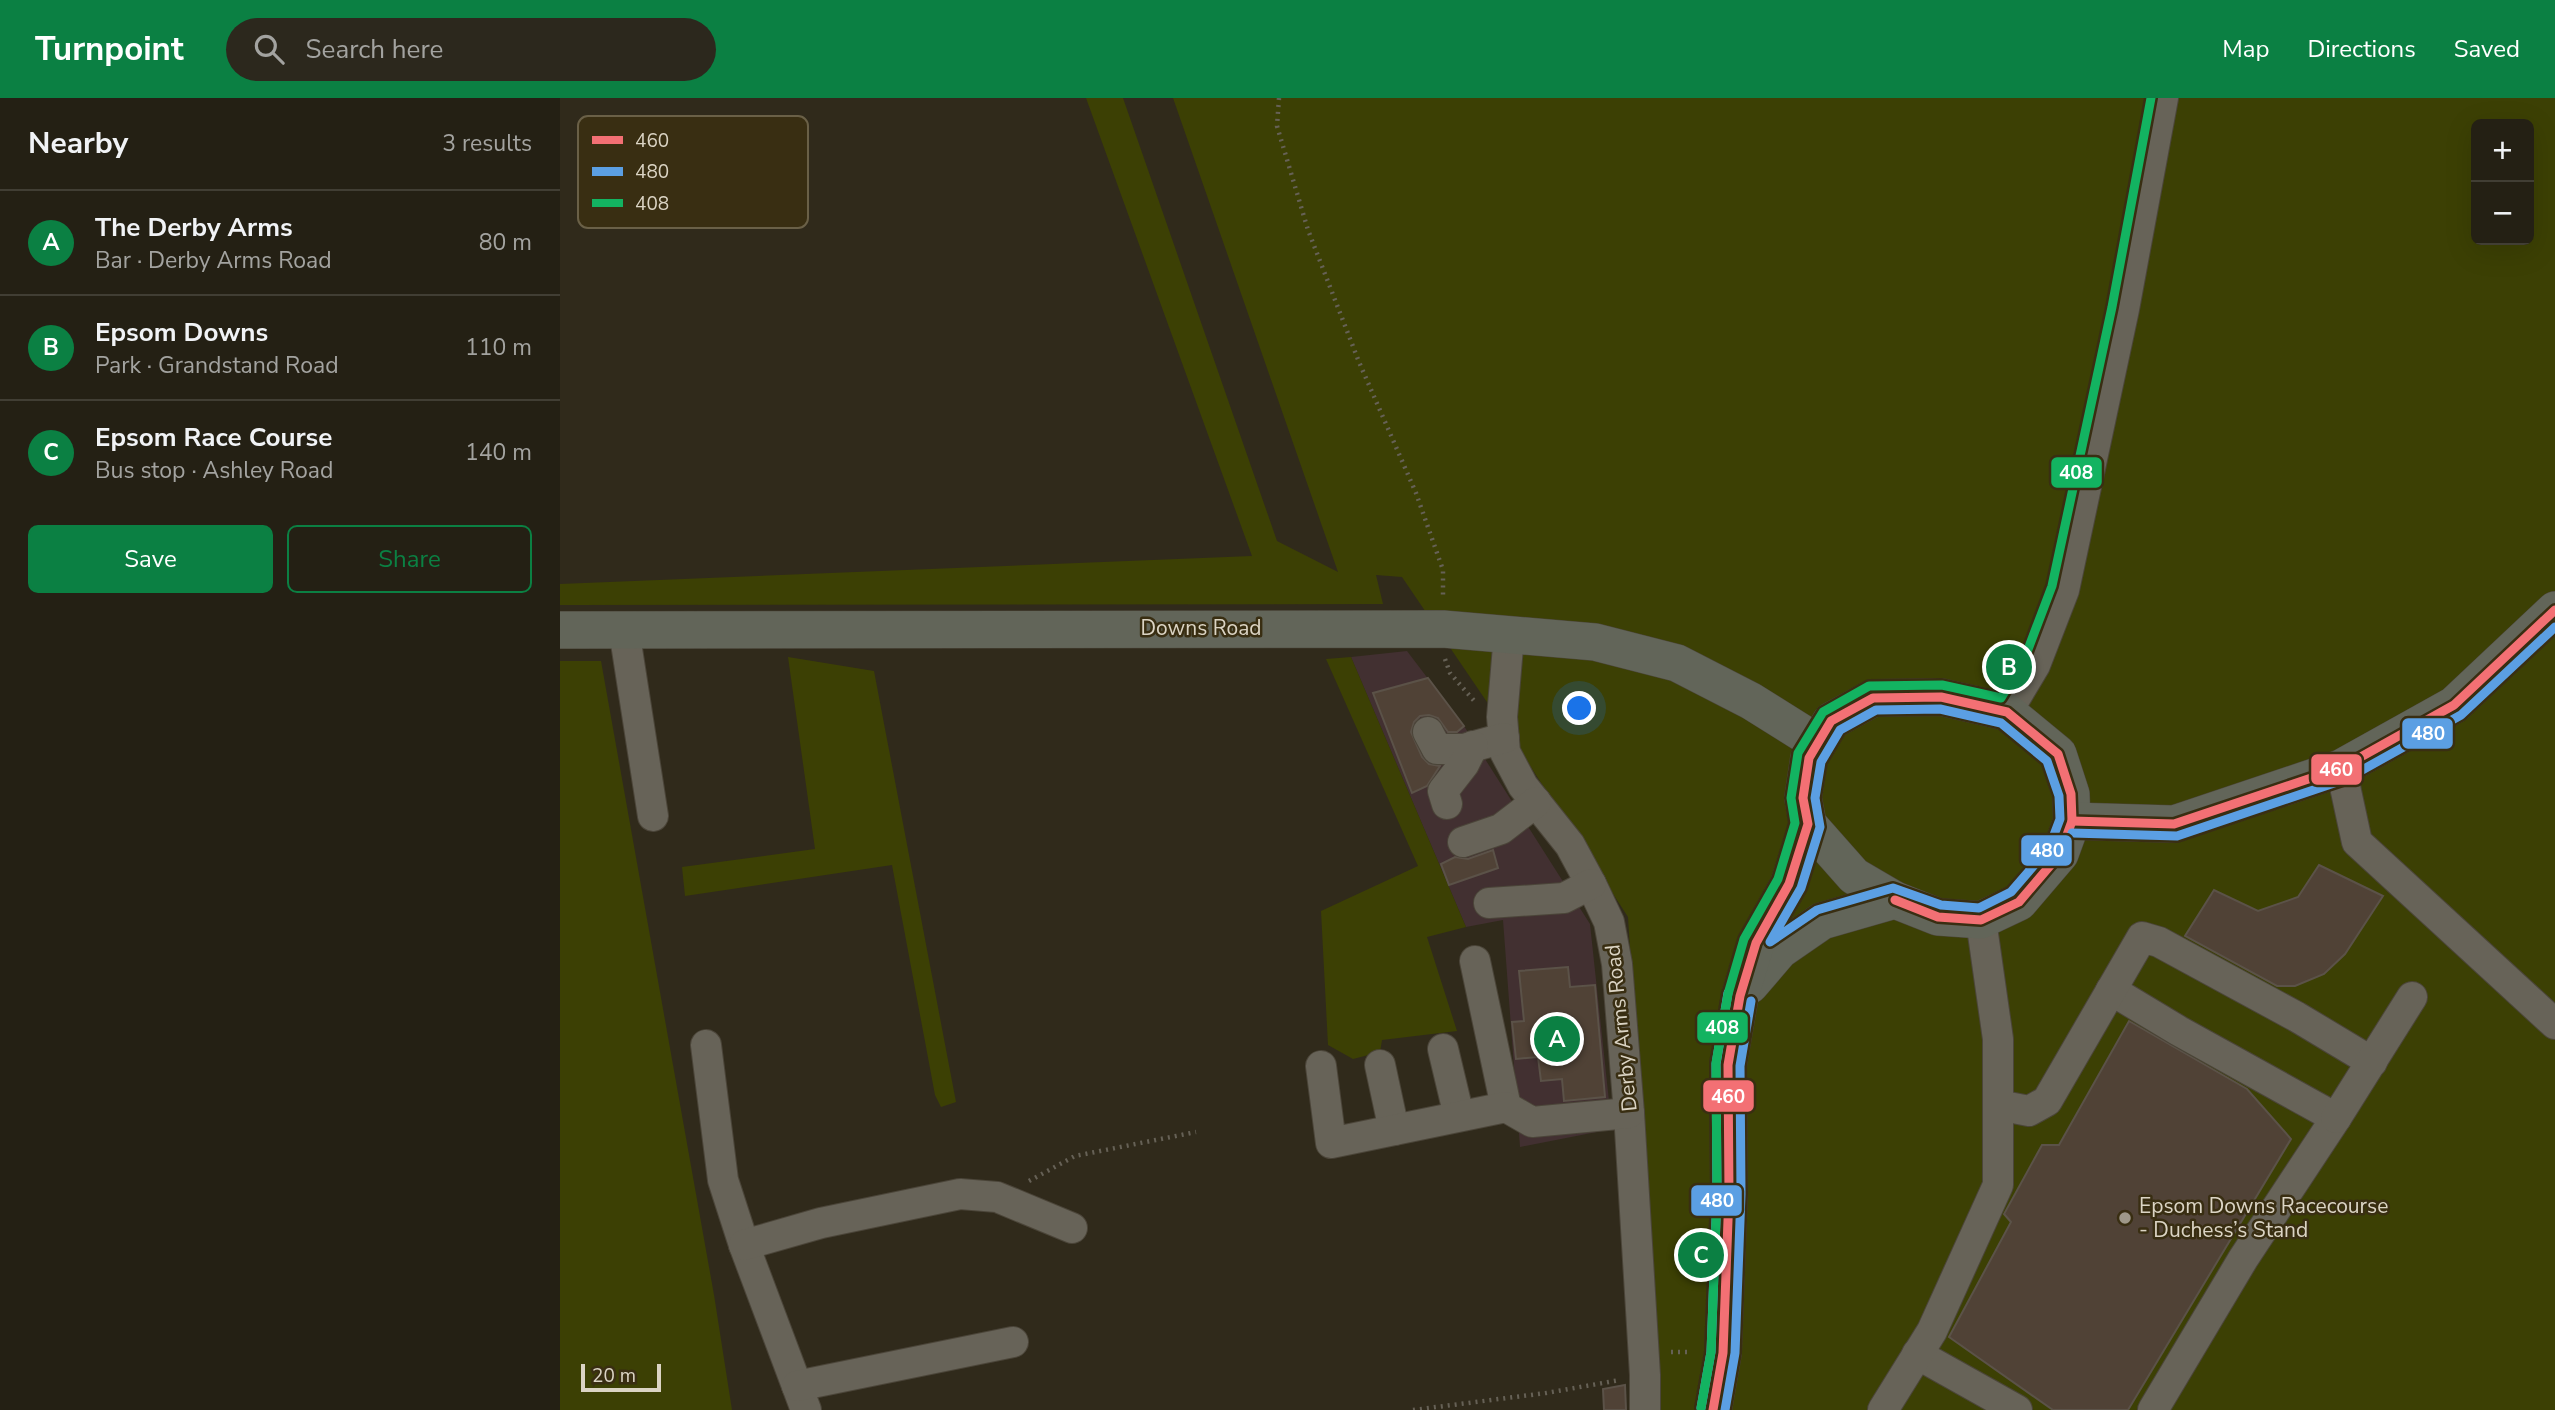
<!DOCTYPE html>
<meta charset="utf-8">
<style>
:root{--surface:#242014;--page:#2c281d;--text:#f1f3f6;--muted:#a3a3a0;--line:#413e34;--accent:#0b8043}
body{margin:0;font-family:"Nunito Sans",sans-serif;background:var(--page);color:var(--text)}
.controls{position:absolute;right:21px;top:21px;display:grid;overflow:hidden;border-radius:10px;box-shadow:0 7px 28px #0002}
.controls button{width:63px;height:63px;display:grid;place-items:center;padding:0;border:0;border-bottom:2px solid var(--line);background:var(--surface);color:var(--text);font:35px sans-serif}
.scale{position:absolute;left:21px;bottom:18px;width:80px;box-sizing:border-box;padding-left:7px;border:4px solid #dbd4c4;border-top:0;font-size:19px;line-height:24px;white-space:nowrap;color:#dbd4c4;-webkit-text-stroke:5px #392e12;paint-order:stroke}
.you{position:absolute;left:1020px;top:611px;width:24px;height:24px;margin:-18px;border:5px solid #fff;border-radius:50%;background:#1a73e8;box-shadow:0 0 0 10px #1a73e833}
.badge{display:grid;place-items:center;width:46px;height:46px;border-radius:50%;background:var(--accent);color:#fff;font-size:23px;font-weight:700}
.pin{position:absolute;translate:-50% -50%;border:4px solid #fff;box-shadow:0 2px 7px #0006}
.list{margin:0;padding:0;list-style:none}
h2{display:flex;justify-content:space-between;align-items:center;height:91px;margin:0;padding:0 28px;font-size:30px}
h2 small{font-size:23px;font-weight:400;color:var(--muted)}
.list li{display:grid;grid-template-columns:46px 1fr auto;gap:21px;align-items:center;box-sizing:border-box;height:105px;padding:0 28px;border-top:2px solid var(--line)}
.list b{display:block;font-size:26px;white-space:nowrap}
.list p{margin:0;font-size:23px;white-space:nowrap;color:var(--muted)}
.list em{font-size:23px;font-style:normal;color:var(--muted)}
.actions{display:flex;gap:14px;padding:21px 28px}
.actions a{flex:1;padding:16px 0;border:2px solid var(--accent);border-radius:10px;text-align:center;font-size:24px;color:var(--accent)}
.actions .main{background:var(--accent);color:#fff}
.icon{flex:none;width:38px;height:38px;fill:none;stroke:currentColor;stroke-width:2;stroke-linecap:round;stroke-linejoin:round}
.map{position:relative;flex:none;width:1995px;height:1312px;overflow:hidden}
header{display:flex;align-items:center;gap:42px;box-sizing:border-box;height:98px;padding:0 35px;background:var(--accent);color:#fff}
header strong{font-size:33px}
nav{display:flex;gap:38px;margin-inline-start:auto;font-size:24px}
.search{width:490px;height:63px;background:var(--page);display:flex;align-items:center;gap:18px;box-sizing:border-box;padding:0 24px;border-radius:38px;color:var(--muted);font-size:26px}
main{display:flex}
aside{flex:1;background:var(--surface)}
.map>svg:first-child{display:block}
</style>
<header>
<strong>Turnpoint</strong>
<div class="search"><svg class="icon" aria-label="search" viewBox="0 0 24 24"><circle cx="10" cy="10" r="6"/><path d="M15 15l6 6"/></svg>Search here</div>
<nav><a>Map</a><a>Directions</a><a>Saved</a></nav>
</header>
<main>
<aside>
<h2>Nearby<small>3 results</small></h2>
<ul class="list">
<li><span class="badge">A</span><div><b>The Derby Arms</b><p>Bar · Derby Arms Road</p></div><em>80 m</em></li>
<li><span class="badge">B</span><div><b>Epsom Downs</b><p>Park · Grandstand Road</p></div><em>110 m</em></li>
<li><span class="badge">C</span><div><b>Epsom Race Course</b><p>Bus stop · Ashley Road</p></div><em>140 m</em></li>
</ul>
<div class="actions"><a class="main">Save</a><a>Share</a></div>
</aside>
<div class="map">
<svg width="1995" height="1312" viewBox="0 0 1995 1312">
<rect width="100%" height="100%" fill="#302a1b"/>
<!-- commercial -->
<path fill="#423031" d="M847,553L904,628L1030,826L1052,1031L960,1049L943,822L906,829L791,559Z"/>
<!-- green -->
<g fill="#3c4004" fill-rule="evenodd">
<path d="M526,0H563L717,443L778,474L613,0H1995V1312H1073L1090,1161L1068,819L965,660L842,479L816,477L823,506L0,507V486L692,458ZM1916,26H1969V142H1916Z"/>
<path d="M228,559L314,573L396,1004L381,1009L375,997L332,767L125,798L122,769L255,751Z"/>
<path d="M791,559L906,829L867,839L897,933L822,942L820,954L793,961L768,947L761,813L858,768L766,561Z"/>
<path d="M0,563H41L154,1197L172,1312H0Z"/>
</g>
<!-- building -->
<g fill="#504236" stroke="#5b5248" stroke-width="2">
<path d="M868,580L904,628L897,634H888L878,620L869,617L860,618L854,624L851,634L862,659L869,666L880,668L867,688L852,695L813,595Z"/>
<path d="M933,752L938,770L889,787L881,766L895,759L908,761Z"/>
<path d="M1759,767L1823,798L1785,856L1764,876L1735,888H1717L1625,838L1654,792L1698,813L1738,799Z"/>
<path d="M1008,869L1010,889L1035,887L1045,999L1004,1003L1002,981L981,983L978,959L956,961L952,924L964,923L959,873Z"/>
<path d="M1569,923L1687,991L1731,1041L1568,1312H1493L1389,1239L1451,1124L1444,1116L1482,1047H1499Z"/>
<path d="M1065,1287L1066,1312H1044L1043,1291Z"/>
</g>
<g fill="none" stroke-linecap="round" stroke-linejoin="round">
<defs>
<g id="minor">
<path d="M64,532L93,718"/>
<path d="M949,537L942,619L945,654L963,688L1010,747L1031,786L1049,824L1057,866L1069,1015L1085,1277V1312"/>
<path d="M1447,614L1475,567L1504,492L1564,211L1603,0"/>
<path d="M868,634L877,651H904L944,640"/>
<path d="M1781,670L1797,744L1995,926"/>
<path d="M887,706L883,693L904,666L913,648"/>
<path d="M903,744L941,731L976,704"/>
<path d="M929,805L1004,800L1031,786"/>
<path d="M915,863L946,1009"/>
<path d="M1551,892L1619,933L1776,1020L1683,1161L1593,1312"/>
<path d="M146,947L163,1082L184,1147L246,1312"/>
<path d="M883,951L899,1018"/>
<path d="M820,967L834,1032"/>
<path d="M761,968L771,1045L946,1009L972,1024L1069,1015"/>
<path d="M1438,1007L1469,1013L1487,1003L1582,839L1599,844L1737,919L1812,964"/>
<path d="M1776,1020L1852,899"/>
<path d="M184,1147L261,1125L400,1096L437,1099L512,1130"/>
<path d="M1357,1256L1457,1312"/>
<path d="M237,1288L453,1244"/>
<path d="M1323,1312L1372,1233L1438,1087V941L1421,822"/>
</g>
<g id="major">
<path d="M0,532L883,531L1035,544L1117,565L1191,603L1258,645"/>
<path d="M1381,599L1447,614L1498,656L1511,696L1512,723L1500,756L1459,804L1421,822L1378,819L1335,802L1294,778L1248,726L1243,700L1249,660L1271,623L1313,600Z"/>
<path d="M1512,723L1614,726L1781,670L1894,607L1995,512"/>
<path d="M1190,887L1220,852L1262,823L1335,802"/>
<path d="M1153,1312L1163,1255L1169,1096L1168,967L1180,898L1196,845L1229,786L1248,726"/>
</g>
</defs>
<!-- minor casing -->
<use href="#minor" stroke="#4b4539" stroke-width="32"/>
<!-- major casing -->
<use href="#major" stroke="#4b4539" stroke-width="38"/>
<!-- path -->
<g stroke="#666156" stroke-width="4.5" stroke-dasharray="2 5" stroke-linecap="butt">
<path d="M719,0L717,28L748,132L799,264L856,395L883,472V501"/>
<path d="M885,561L890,575L916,605"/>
<path d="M469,1083L515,1058L636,1034"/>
<path d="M1111,1254H1131"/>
<path d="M853,1312L986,1295L1060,1282"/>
</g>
<!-- minor -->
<use href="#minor" stroke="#676358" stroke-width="30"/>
<!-- major -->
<use href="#major" stroke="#626559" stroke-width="37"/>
<defs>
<g id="bus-1">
<path d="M1512,723L1614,726L1781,670L1894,607L1995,512"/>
<path d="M1153,1312L1163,1255L1169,1096L1168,967L1180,898L1196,845L1229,786L1248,726L1243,700L1249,660L1271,623L1313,600L1381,599L1447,614L1498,656L1511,696L1512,723L1500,756L1459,804L1421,822L1378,819L1335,802"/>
</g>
<g id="bus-2">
<path d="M1380,611L1441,625L1487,663L1499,698L1500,721L1489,750L1451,794L1419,810L1381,807L1333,790L1257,812L1210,844L1241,790L1260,729L1255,700L1261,664L1280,632L1316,612Z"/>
<path d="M1512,735L1617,738L1786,681L1901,617L1995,529"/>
<path d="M1141,1310L1151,1254L1157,1096L1156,966L1168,895"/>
<path d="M1165,1312L1175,1255L1181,1096L1180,968L1191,903"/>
</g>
<path id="bus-3" d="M1141,1310L1151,1254L1157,1096L1156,965L1168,896L1184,841L1218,781L1235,725L1231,700L1238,655L1263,614L1309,588L1382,587L1441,600L1464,562L1492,488L1552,209L1591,0"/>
</defs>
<!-- bus-1 casing -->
<use href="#bus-1" stroke="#392e12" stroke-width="14"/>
<!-- bus-2 casing -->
<use href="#bus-2" stroke="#392e12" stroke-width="14"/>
<!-- bus-3 casing -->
<use href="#bus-3" stroke="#392e12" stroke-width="14"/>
<!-- bus-1 -->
<use href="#bus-1" stroke="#f37074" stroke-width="9"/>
<!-- bus-2 -->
<use href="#bus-2" stroke="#5b9fe3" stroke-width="9"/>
<!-- bus-3 -->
<use href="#bus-3" stroke="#13b361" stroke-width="9"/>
</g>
<!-- markers -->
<circle fill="#9f9889" stroke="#392e12" stroke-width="2.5" cx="1565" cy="1120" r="7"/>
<g text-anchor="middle" stroke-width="5" stroke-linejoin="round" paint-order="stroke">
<!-- street labels -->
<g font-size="21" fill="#dbd4c4" stroke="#392e12">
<text x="641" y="537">Downs Road</text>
<text transform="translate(1061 930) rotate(-96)" y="7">Derby Arms Road</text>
</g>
<!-- poi labels -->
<g font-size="21" fill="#dbd4c4" stroke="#392e12" text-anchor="start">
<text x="1579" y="1115">Epsom Downs Racecourse<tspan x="1579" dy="24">- Duchess’s Stand</tspan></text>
</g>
</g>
<!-- legend -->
<rect x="18" y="18" width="230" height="112" rx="10" fill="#392e12" stroke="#6a6047" stroke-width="2"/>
<rect x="32" y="38" width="31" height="8" fill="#f37074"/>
<rect x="32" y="69" width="31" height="9" fill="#5b9fe3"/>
<rect x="32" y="101" width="31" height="8" fill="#13b361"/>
<g font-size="19" fill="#dbd4c4">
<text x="75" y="49">460</text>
<text x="75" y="80">480</text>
<text x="75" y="112">408</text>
</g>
<g stroke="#392e12" stroke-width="2.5">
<rect x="1490" y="358" width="53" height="33" rx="7" fill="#13b361"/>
<rect x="1841" y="619" width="53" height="33" rx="7" fill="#5b9fe3"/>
<rect x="1750" y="655" width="53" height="33" rx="7" fill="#f37074"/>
<rect x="1460" y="736" width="53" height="33" rx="7" fill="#5b9fe3"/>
<rect x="1136" y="913" width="53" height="33" rx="7" fill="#13b361"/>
<rect x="1142" y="981" width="53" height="34" rx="7" fill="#f37074"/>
<rect x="1130" y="1086" width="53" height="33" rx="7" fill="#5b9fe3"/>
</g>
<g font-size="19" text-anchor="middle" font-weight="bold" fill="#fff">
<text x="1516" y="381">408</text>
<text x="1868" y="642">480</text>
<text x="1776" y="678">460</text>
<text x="1487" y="759">480</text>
<text x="1162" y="936">408</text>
<text x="1168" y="1005">460</text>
<text x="1157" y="1109">480</text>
</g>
</svg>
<div class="controls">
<button>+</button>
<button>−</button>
</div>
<div class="scale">20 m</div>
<div class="you"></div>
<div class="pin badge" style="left:997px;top:941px">A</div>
<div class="pin badge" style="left:1449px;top:569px">B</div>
<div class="pin badge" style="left:1141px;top:1157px">C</div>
</div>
</main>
